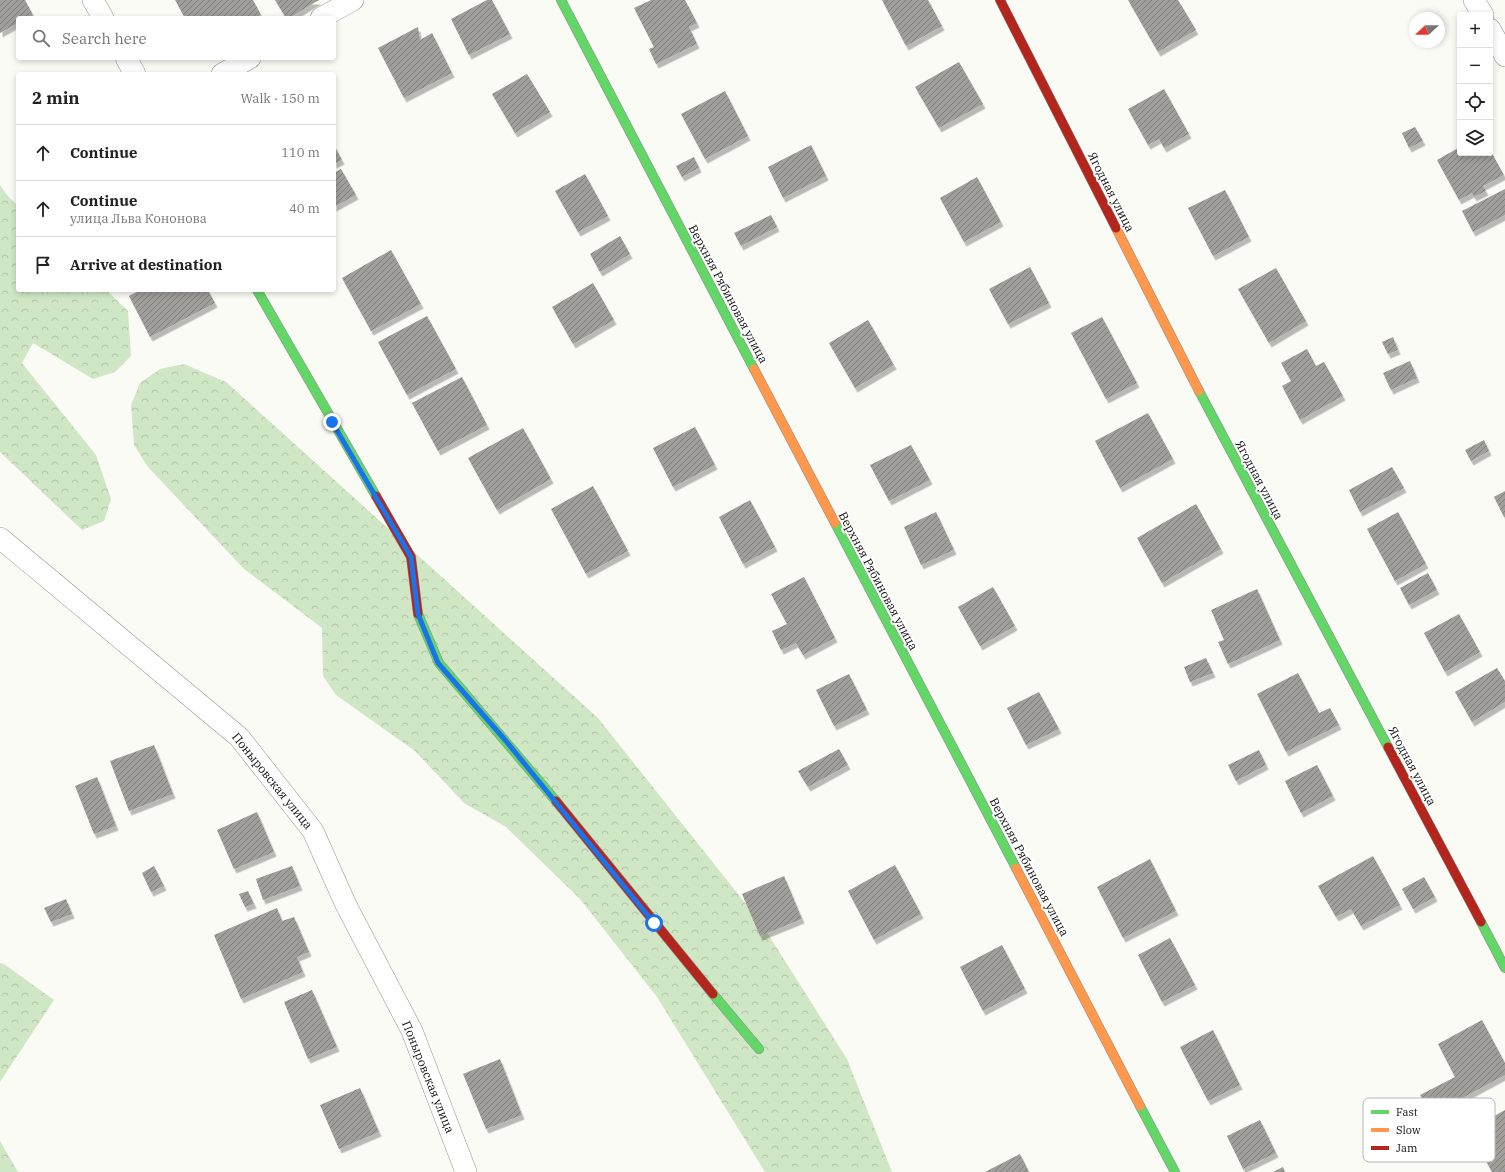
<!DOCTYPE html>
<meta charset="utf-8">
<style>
:root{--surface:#fff;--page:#f2f2f2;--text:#222;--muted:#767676;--line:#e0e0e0}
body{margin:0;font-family:"IBM Plex Serif",serif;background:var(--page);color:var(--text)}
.controls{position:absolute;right:12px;top:12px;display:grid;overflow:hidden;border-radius:4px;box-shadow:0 2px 6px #0003}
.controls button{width:36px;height:36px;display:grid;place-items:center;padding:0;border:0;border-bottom:1px solid var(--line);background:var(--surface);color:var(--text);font:20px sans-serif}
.compass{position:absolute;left:1409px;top:12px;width:36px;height:36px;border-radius:50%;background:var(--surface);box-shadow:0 2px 6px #0003;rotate:248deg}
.stop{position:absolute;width:12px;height:12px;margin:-9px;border:3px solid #1a73e8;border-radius:50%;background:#fff}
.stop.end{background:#1a73e8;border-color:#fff;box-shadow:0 1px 4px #0008}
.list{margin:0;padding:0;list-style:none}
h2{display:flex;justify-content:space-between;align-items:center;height:52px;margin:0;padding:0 16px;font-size:17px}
h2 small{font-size:13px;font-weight:400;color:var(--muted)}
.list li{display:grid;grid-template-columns:26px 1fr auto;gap:12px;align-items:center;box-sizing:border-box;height:56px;padding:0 16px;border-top:1px solid var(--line)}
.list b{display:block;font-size:15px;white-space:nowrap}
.list p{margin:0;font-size:13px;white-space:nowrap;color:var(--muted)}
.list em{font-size:13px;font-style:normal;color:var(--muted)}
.icon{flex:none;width:22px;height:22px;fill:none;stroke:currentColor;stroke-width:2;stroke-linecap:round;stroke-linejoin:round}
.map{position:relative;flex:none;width:1505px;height:1172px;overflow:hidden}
.search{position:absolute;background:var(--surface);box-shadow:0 2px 6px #0003;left:16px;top:16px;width:320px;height:44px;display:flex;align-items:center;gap:10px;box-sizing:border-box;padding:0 14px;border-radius:4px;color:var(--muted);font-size:15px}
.panel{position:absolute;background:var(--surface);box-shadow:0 2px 6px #0003;left:16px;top:72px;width:320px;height:220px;border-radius:4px}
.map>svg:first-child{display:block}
</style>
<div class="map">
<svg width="1505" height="1172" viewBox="0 0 1505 1172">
<defs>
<pattern id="forest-crowns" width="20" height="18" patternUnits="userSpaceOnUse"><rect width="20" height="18" fill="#cfe7c5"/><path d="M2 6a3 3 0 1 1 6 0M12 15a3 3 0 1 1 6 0" fill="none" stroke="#b1c5a8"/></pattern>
<pattern id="building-hatch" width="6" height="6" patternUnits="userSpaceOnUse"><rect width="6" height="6" fill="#9f9e9a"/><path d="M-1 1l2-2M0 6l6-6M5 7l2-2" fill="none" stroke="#807f7c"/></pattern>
<filter id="shadow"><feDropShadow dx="2.5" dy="4.5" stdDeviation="0" flood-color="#0004"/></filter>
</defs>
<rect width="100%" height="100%" fill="#fbfbf5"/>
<!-- forest -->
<g fill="url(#forest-crowns)">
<path d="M0,185L7,195L18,206V290H106L128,311L131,356L115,372L93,379L33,343L22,363L96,455L111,499L104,521L82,530L0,452Z"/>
<path d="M184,364L226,382L598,718L761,923L847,1059L892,1172H765L657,997L580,899L506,827L464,803L415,751L336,695L323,676L322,628L244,569L148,467L134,445L131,405L140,383L160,369Z"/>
<path d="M0,963L4,964L54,1000L0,1082Z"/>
<path d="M0,1141L18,1172H0Z"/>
</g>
<!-- building -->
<g fill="url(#building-hatch)" filter="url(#shadow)">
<path d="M0,0H25L33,15L28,18H18V23L0,33Z"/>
<path d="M175,0H253L261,15L255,18H185Z"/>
<path d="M275,0H319L289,18H286Z"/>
<path d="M487,0H492L510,34L469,55L451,19Z"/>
<path d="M651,0H685L697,23L689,27L697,44L656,64L649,49L654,47L634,8Z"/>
<path d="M882,0H928L942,26L906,46Z"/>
<path d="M1128,0H1178L1196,30L1158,52Z"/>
<path d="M418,27L420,40L432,33L452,73L404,98L378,48Z"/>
<path d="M959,62L983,104L939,128L915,87Z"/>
<path d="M527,74L550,112L515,133L492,94Z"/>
<path d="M1164,89L1189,134L1164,148L1159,139L1148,145L1128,109Z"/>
<path d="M725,91L748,136L705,159L681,114Z"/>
<path d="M1415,127L1423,141L1409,148L1402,133Z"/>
<path d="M334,145L342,160L334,164Z"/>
<path d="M811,145L826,176L783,198L768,167Z"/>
<path d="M1460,147V153H1490V150L1504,175L1483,186L1486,191L1474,197L1472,193L1459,200L1437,160Z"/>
<path d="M694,157L699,168L682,177L676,166Z"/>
<path d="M341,169L356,195L334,207V173Z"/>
<path d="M585,174L608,216L578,232L555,191Z"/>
<path d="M977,177L1001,222L964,242L940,198Z"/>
<path d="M1505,189V215L1473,232L1462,211Z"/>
<path d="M1225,190L1249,237L1213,256L1188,208Z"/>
<path d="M771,215L777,227L741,246L734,233Z"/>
<path d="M620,236L630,254L600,272L590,254Z"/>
<path d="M391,250L421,304L371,331L342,278Z"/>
<path d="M1030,267L1049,303L1008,324L989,289Z"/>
<path d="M1276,268L1306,321L1269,343L1238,289Z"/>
<path d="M593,283L614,320L573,344L552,307Z"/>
<path d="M140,290H208L215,303L150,337L129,296Z"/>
<path d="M427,316L456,369L407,395L378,342Z"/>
<path d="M1102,317L1137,383L1106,399L1071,333Z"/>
<path d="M868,320L894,365L855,388L829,343Z"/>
<path d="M1393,337L1398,350L1388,354L1382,342Z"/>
<path d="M1307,349L1316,366L1324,362L1343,396L1300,420L1282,386L1291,381L1281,363Z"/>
<path d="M1410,361L1417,378L1391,390L1383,373Z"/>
<path d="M462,377L487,425L438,451L412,403Z"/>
<path d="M1148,413L1173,459L1120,488L1095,441Z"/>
<path d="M695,427L715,465L673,487L653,448Z"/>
<path d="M523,428L551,479L497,510L468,458Z"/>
<path d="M1484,440L1489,451L1471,461L1465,450Z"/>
<path d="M911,445L930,480L889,501L870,465Z"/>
<path d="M1392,467L1404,488L1360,512L1349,490Z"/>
<path d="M593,486L628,551L586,574L551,509Z"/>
<path d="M1505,491V517H1504L1494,497Z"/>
<path d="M750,500L775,547L743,564L719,517Z"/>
<path d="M1196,504L1221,549L1162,583L1137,538Z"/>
<path d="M936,512L954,550L921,565L904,527Z"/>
<path d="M1398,512L1426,564L1395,581L1367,529Z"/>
<path d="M1428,573L1437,590L1409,605L1400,588Z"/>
<path d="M804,577L835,638L803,655L796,643L781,650L772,631L787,624L771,594Z"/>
<path d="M993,587L1015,626L980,646L958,607Z"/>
<path d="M1257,589L1280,640L1228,664L1218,642L1224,640L1211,610Z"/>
<path d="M1459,614L1480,652L1445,672L1424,633Z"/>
<path d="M1206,658L1213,673L1190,682L1184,667Z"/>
<path d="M1497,668L1505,681V702L1472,722L1455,692Z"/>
<path d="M1298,673L1319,713L1330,708L1339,725L1286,752L1257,694Z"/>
<path d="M849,674L867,710L834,726L816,690Z"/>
<path d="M1039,692L1059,729L1026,745L1007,708Z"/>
<path d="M154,745L173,794L129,811L110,761Z"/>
<path d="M839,749L848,765L808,787L798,771Z"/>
<path d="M1259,750L1266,765L1236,781L1228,765Z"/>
<path d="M1317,765L1333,796L1301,813L1285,781Z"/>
<path d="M97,777L116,826L94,834L75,786Z"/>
<path d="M257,812L274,852L234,869L217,830Z"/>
<path d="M1373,856L1400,905L1361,926L1351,909L1336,917L1318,886Z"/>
<path d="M1150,859L1176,911L1123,938L1097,887Z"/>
<path d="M895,865L921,914L874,940L848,891Z"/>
<path d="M154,866L164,886L151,892L142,873Z"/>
<path d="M292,866L300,886L263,900L256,879Z"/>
<path d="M784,876L802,919L760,936L742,894Z"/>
<path d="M1424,877L1435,897L1413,909L1402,889Z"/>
<path d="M248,891L254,904L245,907L239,894Z"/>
<path d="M66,899L72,914L51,922L44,908Z"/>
<path d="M277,908L282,921L294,917L309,952L297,957L303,972L241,999L214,935Z"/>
<path d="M1170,938L1195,985L1162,1002L1138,955Z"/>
<path d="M1002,945L1025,989L983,1011L960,967Z"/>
<path d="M312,990L337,1047L308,1059L284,1002Z"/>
<path d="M1482,1020L1505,1063V1075L1431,1115L1420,1095L1455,1077L1438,1044Z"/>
<path d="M1213,1030L1240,1085L1208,1101L1180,1047Z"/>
<path d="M500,1059L522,1115L486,1129L463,1074Z"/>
<path d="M360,1088L379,1132L339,1149L320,1105Z"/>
<path d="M1505,1110V1172H1492L1469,1130Z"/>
<path d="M1260,1120L1276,1153L1243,1169L1227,1136Z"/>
<path d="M1020,1154L1029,1172H985Z"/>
<path d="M1283,1167L1285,1172H1273Z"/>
</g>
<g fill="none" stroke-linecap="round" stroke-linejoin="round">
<defs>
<g id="street">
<path d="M93,0L103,18"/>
<path d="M1474,0L1483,15"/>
<path d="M321,18L353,0"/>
<path d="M1490,29L1505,56"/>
<path d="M126,58L135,74"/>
<path d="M222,74L250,58"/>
<path d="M0,538L239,737L313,831L346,905L412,1031L466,1172"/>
</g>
<g id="fast">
<path d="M561,0L754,369"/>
<path d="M257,290L376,496"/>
<path d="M1199,391L1388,747"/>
<path d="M835,523L1016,868"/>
<path d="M418,614L439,663L556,801"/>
<path d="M1481,922L1505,968"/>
<path d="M713,994L759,1049"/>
<path d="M1140,1106L1175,1172"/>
</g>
<g id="slow">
<path d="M1116,228L1199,391"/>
<path d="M754,369L835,523"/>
<path d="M1016,868L1140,1106"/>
</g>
<g id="jam">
<path d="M1000,0L1116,228"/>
<path d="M376,496L411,557L418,614"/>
<path d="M1388,747L1481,922"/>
<path d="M556,801L713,994"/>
</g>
</defs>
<!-- street casing -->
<use href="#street" stroke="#959593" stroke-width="22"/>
<!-- fast casing -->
<use href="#fast" stroke="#8c8c89" stroke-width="10"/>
<!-- slow casing -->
<use href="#slow" stroke="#8c8c89" stroke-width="10"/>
<!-- jam casing -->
<use href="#jam" stroke="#8c8c89" stroke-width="10"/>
<!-- street -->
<use href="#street" stroke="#fefefe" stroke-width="21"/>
<!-- fast -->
<use href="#fast" stroke="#63d668" stroke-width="9"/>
<!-- slow -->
<use href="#slow" stroke="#ff974d" stroke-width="9"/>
<!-- jam -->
<use href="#jam" stroke="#b3261e" stroke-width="9"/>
</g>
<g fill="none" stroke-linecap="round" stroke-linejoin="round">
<!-- route -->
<path stroke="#1a73e8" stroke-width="5" d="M332,422L411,557L418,614L438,663L506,741L654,923"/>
</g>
<g text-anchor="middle" stroke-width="4" stroke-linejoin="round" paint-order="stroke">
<!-- street labels -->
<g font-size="12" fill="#0f0f0f" stroke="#fff">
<text transform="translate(1111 192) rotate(63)" y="4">Ягодная улица</text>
<text transform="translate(728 294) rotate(62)" y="4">Верхняя Рябиновая улица</text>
<text transform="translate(1259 480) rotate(62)" y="4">Ягодная улица</text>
<text transform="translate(878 581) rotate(62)" y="4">Верхняя Рябиновая улица</text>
<text transform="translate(1412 766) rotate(62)" y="4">Ягодная улица</text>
<text transform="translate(272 781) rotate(51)" y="4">Поныровская улица</text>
<text transform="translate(1029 867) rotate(62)" y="4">Верхняя Рябиновая улица</text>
<text transform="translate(428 1077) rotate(68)" y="4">Поныровская улица</text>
</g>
</g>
<!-- legend -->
<rect x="1363" y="1098" width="132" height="64" rx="6" fill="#fff" stroke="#b7b7b7" stroke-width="1"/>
<rect x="1371" y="1110" width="18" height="4" fill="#63d668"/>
<rect x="1371" y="1128" width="18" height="4" fill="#ff974d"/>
<rect x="1371" y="1146" width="18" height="4" fill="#b3261e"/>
<g font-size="11" fill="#0f0f0f">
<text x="1396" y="1116">Fast</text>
<text x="1396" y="1134">Slow</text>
<text x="1396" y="1152">Jam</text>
</g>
</svg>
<div class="controls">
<button>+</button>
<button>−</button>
<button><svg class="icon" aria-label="locate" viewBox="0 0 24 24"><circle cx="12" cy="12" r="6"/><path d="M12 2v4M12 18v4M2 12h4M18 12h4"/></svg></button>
<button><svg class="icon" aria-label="layers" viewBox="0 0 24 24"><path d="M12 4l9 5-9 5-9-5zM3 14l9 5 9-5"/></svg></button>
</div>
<svg class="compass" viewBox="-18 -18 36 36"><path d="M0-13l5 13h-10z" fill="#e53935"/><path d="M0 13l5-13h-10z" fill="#767676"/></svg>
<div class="stop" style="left:654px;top:923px"></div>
<div class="stop end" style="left:332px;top:422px"></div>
<div class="search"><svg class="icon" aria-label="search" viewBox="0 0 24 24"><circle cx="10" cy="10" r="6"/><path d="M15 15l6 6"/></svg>Search here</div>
<section class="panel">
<h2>2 min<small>Walk · 150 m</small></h2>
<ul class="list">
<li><svg class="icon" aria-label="ahead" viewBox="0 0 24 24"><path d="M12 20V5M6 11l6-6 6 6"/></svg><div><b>Continue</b></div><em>110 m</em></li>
<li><svg class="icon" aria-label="ahead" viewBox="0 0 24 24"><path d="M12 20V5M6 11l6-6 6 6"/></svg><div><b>Continue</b><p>улица Льва Кононова</p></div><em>40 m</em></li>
<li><svg class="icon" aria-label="arrive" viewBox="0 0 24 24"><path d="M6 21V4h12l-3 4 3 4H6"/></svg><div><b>Arrive at destination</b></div></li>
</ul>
</section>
</div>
